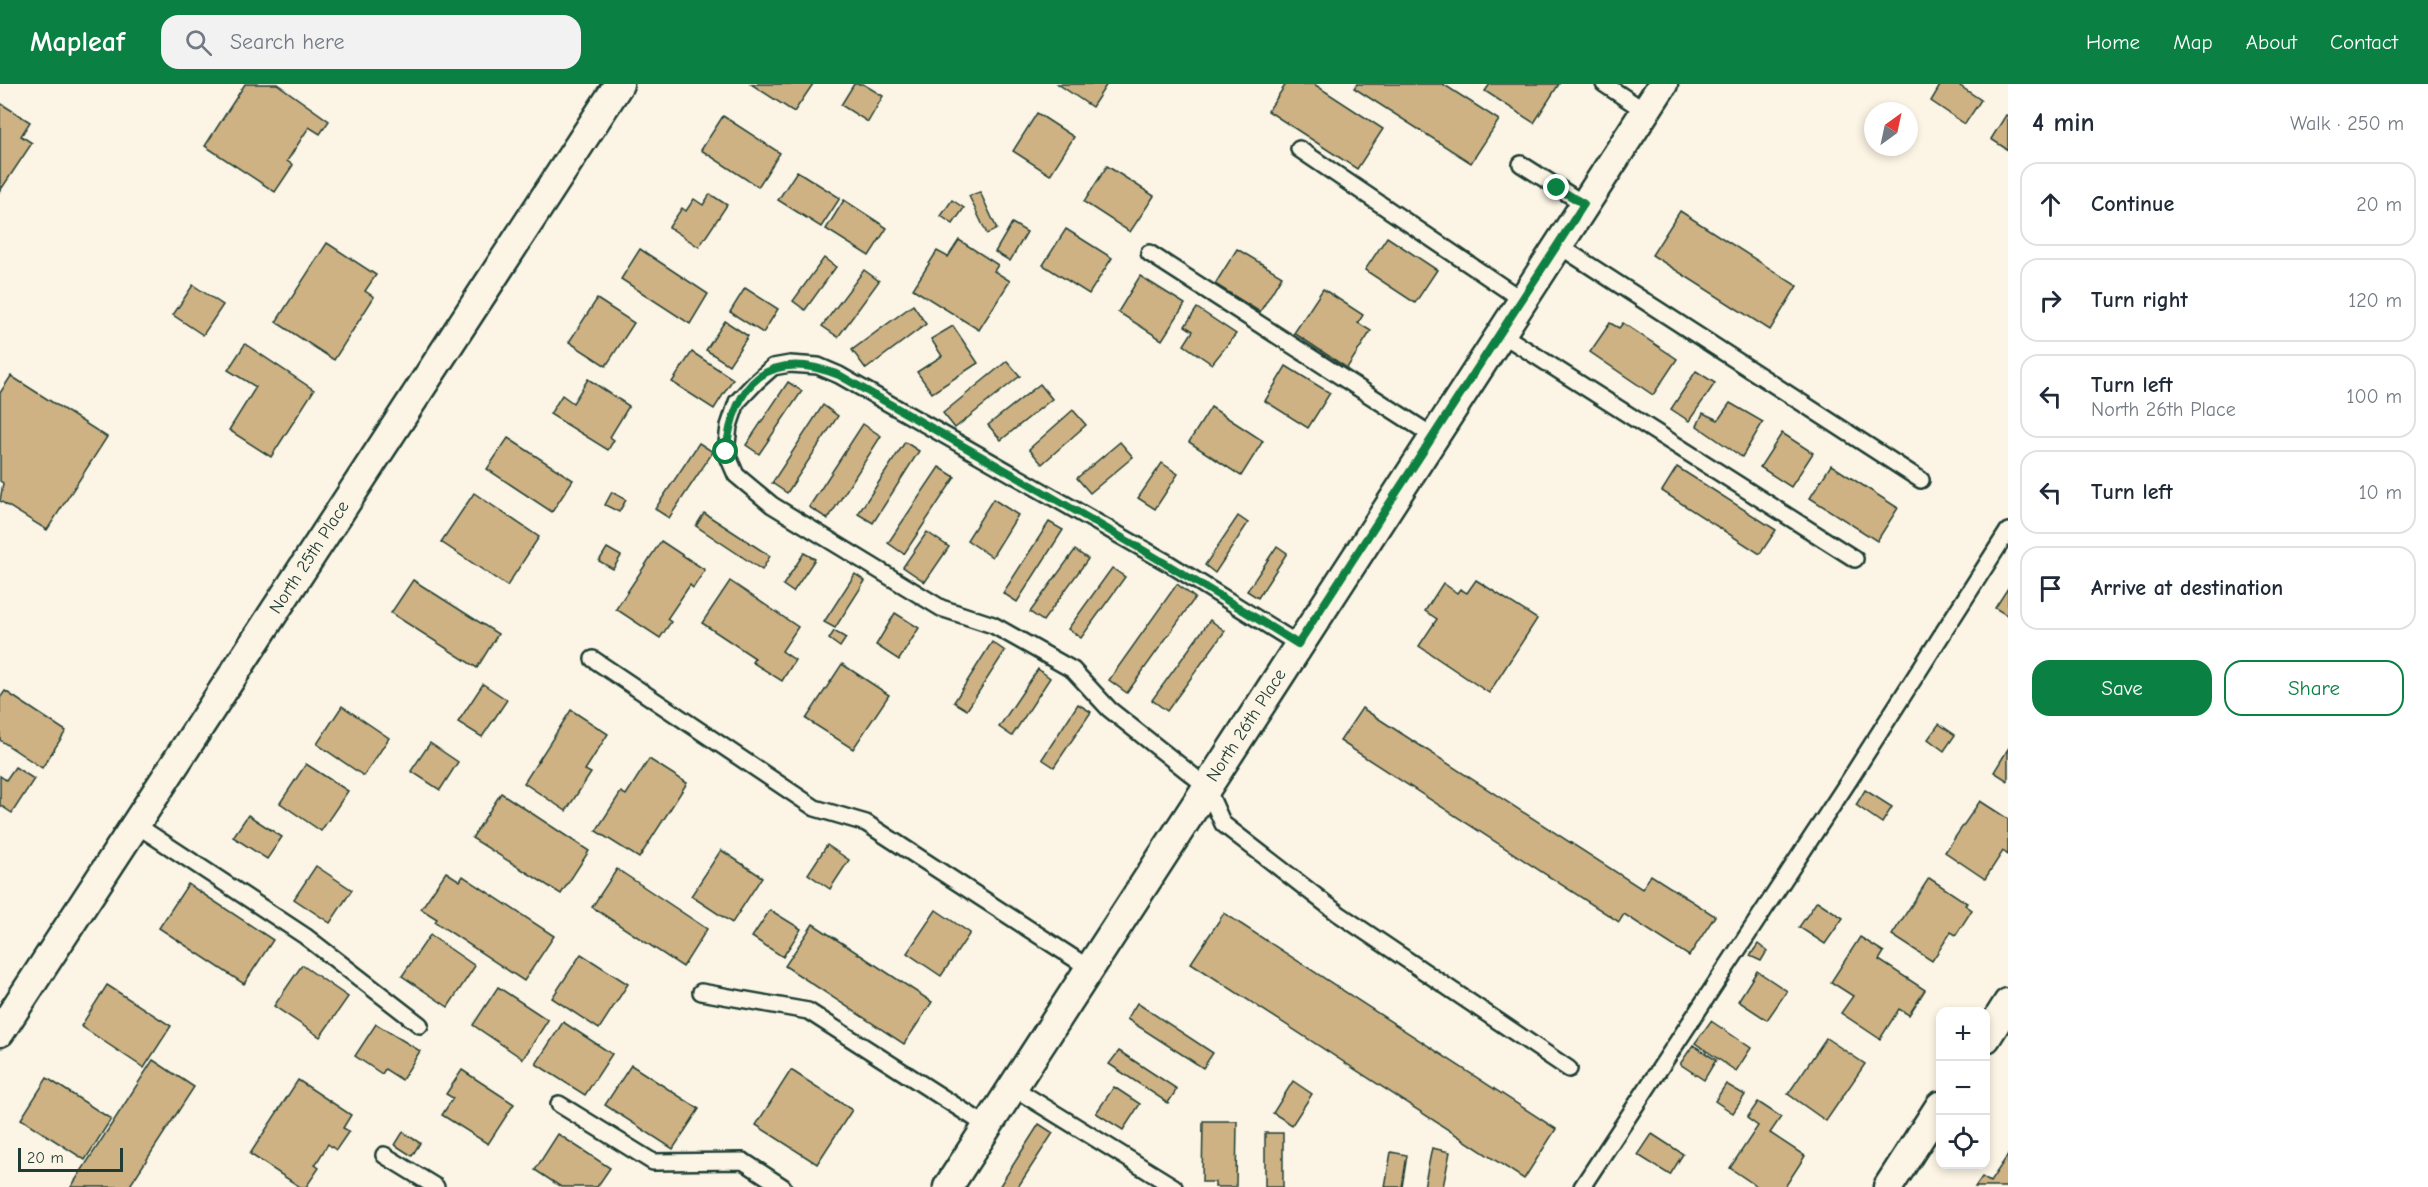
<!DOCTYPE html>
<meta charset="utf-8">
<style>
:root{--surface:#fff;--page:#f2f2f3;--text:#1f2937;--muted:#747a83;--line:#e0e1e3;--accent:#0b8043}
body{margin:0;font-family:"Comic Neue",sans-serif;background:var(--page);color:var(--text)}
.controls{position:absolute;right:18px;bottom:18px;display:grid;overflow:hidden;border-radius:12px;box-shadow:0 3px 9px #0003}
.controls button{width:54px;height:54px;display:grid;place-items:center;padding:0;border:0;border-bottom:2px solid var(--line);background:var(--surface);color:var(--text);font:30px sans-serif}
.compass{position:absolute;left:1864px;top:18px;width:54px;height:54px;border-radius:50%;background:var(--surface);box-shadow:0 3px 9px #0003;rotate:33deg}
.scale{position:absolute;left:18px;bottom:15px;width:105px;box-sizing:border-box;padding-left:6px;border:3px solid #1f3d34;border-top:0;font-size:16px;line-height:21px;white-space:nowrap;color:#1f3d34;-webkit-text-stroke:4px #fcf5e5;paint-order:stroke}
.stop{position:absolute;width:18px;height:18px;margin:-14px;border:4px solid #0b8043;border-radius:50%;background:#fff}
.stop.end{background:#0b8043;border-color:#fff;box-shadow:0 2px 6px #0008}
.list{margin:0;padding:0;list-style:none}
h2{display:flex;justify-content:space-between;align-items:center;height:78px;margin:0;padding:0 24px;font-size:26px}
h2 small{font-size:20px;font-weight:400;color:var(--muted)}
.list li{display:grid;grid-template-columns:39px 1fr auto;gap:18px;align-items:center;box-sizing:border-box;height:84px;margin:0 12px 12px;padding:0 12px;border:2px solid var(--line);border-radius:18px}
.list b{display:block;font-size:22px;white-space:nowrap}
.list p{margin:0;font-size:20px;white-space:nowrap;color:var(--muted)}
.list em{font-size:20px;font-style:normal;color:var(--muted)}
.actions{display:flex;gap:12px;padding:18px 24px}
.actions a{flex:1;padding:14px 0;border:2px solid var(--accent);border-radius:18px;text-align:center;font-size:21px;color:var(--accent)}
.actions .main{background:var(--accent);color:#fff}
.icon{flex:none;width:33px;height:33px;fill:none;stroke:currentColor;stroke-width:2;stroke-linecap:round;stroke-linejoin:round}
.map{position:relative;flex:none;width:2008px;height:1103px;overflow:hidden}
header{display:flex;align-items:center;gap:36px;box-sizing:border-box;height:84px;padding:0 30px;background:var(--accent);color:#fff}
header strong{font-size:28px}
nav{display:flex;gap:33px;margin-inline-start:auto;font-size:21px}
.search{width:420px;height:54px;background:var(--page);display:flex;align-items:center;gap:15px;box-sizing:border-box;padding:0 21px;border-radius:18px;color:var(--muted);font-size:22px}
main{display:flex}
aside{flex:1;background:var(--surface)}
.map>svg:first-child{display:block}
</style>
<header>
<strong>Mapleaf</strong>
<div class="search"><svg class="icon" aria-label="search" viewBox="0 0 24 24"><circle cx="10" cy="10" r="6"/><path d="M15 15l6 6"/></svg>Search here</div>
<nav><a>Home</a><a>Map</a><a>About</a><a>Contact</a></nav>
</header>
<main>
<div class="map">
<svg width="2008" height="1103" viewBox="0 0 2008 1103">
<rect width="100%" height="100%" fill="#fcf5e5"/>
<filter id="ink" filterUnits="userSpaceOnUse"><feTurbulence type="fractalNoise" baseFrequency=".0167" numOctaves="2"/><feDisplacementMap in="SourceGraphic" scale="12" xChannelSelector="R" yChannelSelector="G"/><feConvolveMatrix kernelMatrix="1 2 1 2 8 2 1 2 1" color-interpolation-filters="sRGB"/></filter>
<g filter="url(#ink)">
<!-- building -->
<g fill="#ceb283" stroke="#1f3d34" stroke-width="1.5">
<path d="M245,0H277L329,37L320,50L309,43L287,77L293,81L275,108L205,62Z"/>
<path d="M751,0H813L794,28Z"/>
<path d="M854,0H863L883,12L868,38L841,21Z"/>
<path d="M1058,0H1107L1092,23Z"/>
<path d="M1286,0H1314L1383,45L1357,85L1268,27Z"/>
<path d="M1357,0H1443L1499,36L1471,79L1354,4Z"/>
<path d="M1490,0H1559L1534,39L1485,7Z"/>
<path d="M1941,0H1957L1981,16L1965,40L1931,17Z"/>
<path d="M0,19L30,38L21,52L32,59L0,107Z"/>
<path d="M1037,29L1074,53L1050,91L1013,67Z"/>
<path d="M2006,31L2008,32V66L1991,55Z"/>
<path d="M723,32L780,69L758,103L701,66Z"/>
<path d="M1107,82L1154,112L1130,148L1084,118Z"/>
<path d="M797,87L840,114L821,143L778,116Z"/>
<path d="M980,108L997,145L987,150L969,112Z"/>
<path d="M710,110L727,121L699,163L669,143L682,124L686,127L694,115L703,121Z"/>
<path d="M844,116L887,144L869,172L826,145Z"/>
<path d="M952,116L964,124L953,140L941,132Z"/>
<path d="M1680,127L1797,202L1770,246L1652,171Z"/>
<path d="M1012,139L1027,148L1010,177L995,168Z"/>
<path d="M1066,145L1112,174L1089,210L1043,181Z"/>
<path d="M1387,153L1437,186L1415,219L1365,186Z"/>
<path d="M959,156L998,181L994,187L1010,197L979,246L913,205L937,167L948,173Z"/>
<path d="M327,159L376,191L365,207L374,213L334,276L276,238Z"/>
<path d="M640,165L708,210L690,240L621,195Z"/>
<path d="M1237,165L1282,192L1260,228L1215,200Z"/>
<path d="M824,174L836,183L805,226L793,217Z"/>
<path d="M864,186L879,197L838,253L822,242Z"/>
<path d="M1140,192L1185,220L1162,256L1118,228Z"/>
<path d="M193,201L223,221L203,251L173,231Z"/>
<path d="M745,204L778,225L763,249L730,228Z"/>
<path d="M1323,205L1363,231L1358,239L1371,247L1347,284L1294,249Z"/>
<path d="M597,215L634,239L606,282L569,258Z"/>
<path d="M913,221L926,240L866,285L852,266Z"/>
<path d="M1197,224L1236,250L1212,280L1184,261L1193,247L1185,242Z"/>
<path d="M725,237L748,252L729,281L706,266Z"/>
<path d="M1610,239L1619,244L1623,239L1677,275L1653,311L1590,268Z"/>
<path d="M953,242L978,279L932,309L917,288L942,272L931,255Z"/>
<path d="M245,260L314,306L271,373L229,346L256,303L228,286Z"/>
<path d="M692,268L733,295L714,325L672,298Z"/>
<path d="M1007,277L1020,292L955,344L943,329Z"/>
<path d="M1286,282L1330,309L1308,344L1265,317Z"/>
<path d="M1696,287L1715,299L1689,337L1671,325Z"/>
<path d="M11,292L107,353L47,446L0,417L3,399L0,397V309Z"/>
<path d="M588,295L629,322L610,353L614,356L608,366L550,330L562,311L573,319Z"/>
<path d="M788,298L802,307L759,370L746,361Z"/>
<path d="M1040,300L1052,315L1001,356L988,341Z"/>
<path d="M1730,319L1763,338L1742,373L1697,342L1703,329L1718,336Z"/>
<path d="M823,321L838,332L787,409L772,399Z"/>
<path d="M1211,323L1263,357L1241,392L1189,358Z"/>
<path d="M1073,326L1086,341L1042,380L1029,365Z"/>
<path d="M863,340L881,352L828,435L809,423Z"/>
<path d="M1782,349L1813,369L1791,403L1760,383Z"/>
<path d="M508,354L573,396L552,428L487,385Z"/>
<path d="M905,358L919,367L873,439L858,430Z"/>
<path d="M1120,358L1133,373L1090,409L1077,394Z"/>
<path d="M699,359L713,368L669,434L655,425Z"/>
<path d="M1162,379L1178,390L1155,425L1138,414Z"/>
<path d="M1831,381L1898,424L1877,457L1810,414Z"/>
<path d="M939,383L955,393L904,470L888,459Z"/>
<path d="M1677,383L1776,446L1760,470L1662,407Z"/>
<path d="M612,408L626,416L619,428L605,421Z"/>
<path d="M474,409L539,453L507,502L441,458Z"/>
<path d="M993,415L1018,431L992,473L967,456Z"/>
<path d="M704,429L770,472L762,486L696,442Z"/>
<path d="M1238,432L1248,439L1215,489L1205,481Z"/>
<path d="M1049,438L1063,446L1017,518L1003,509Z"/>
<path d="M927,448L949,463L925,498L903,483Z"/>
<path d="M661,457L705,486L693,504L690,501L667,535L671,538L660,554L616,525Z"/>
<path d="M1277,462L1287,469L1258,514L1247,507Z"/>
<path d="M607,464L621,472L613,485L599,477Z"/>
<path d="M1075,466L1088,475L1043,537L1030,528Z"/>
<path d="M804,469L815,475L793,508L783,501Z"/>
<path d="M1112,484L1125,493L1081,554L1068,545Z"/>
<path d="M855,490L865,497L835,544L824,538Z"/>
<path d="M413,496L498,550L477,584L391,529Z"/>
<path d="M1476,496L1537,535L1489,609L1419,562L1437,535L1425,527L1443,499L1457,509L1460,505L1467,509Z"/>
<path d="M730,497L798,543L782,567L795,576L782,597L752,578L755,574L702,539Z"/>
<path d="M1177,500L1195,514L1127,609L1109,596Z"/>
<path d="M2008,504V532L1995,524Z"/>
<path d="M895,529L919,544L899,576L876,561Z"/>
<path d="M1210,536L1225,547L1167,627L1152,616Z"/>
<path d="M834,547L846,554L840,563L829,555Z"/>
<path d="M992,558L1005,567L967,626L954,618Z"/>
<path d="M842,580L889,611L853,665L806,635Z"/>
<path d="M1038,585L1050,594L1012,652L999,643Z"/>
<path d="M483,600L507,616L482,653L458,638Z"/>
<path d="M5,607L66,647L42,684L0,656V614Z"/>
<path d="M1078,620L1091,628L1054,683L1042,675Z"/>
<path d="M342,622L389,654L364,692L317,660Z"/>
<path d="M1362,624L1642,805L1651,791L1715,832L1689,872L1624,830L1619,838L1340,657Z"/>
<path d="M571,626L608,650L585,686L591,689L566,727L524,699Z"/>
<path d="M1939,640L1955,651L1944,667L1928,655Z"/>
<path d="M430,659L458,678L440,706L411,687Z"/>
<path d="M2008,665V697L1994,688Z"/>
<path d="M649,675L687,699L639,774L596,747L621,708L626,711Z"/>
<path d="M306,680L348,707L321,747L280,719Z"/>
<path d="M15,683L34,695L12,729L0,721V692L6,696Z"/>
<path d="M1865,706L1892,723L1882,739L1856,721Z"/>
<path d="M501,709L589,767L561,810L472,754Z"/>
<path d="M1980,717L2008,735V771L2003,767L1985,795L1945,768Z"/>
<path d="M248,731L282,753L267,775L233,753Z"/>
<path d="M827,761L849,776L830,805L808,790Z"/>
<path d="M721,766L762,793L732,839L691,812Z"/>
<path d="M316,782L352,806L330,839L294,815Z"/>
<path d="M617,785L707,845L683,883L592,823Z"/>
<path d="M446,788L460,797L463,792L554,852L524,897L435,838L437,835L421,825Z"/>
<path d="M1929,794L1967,819L1965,821L1972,826L1956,851L1951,848L1932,877L1892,851Z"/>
<path d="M188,800L273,856L244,900L159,844Z"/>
<path d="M1817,817L1843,834L1825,860L1799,843Z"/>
<path d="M770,826L801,845L783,873L752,853Z"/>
<path d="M936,826L970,849L941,892L907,869Z"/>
<path d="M1224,829L1556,1045L1524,1095L1191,879Z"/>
<path d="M813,840L932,918L904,960L785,882Z"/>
<path d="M430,851L475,882L448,923L402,892Z"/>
<path d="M1860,853L1884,868L1879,876L1925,906L1909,931L1899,925L1880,955L1841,929L1853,912L1831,898Z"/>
<path d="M1758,860L1767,867L1761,877L1750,872Z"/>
<path d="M581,870L628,900L599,945L552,914Z"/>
<path d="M302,881L348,913L320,953L274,922Z"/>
<path d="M1757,887L1787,907L1767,936L1738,917Z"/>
<path d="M107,901L171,942L144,984L81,942Z"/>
<path d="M498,903L548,936L523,975L473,941Z"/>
<path d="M1137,919L1213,969L1203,984L1127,935Z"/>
<path d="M1711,937L1751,964L1736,987L1695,959Z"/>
<path d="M563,938L612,970L585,1011L536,980Z"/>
<path d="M376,940L420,967L402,996L385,985L382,990L355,972Z"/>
<path d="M1826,954L1865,980L1826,1037L1788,1010Z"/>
<path d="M1693,961L1716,976L1704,996L1680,980Z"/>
<path d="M1119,967L1177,1005L1168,1019L1109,980Z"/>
<path d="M153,976L194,1003L129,1103H71Z"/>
<path d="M631,981L699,1025L673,1065L605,1021Z"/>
<path d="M462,986L514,1020L488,1060L442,1031L453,1014L446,1010Z"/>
<path d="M791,986L852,1026L817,1080L756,1041Z"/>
<path d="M47,994L111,1035L85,1076L21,1035Z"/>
<path d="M298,996L351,1031L343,1044L349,1047L336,1066L328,1060L315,1081L319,1084L306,1103H300L250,1070Z"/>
<path d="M1293,997L1312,1010L1292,1041L1273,1029Z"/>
<path d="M1726,1000L1745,1011L1733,1029L1715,1017Z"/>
<path d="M1114,1003L1140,1020L1123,1046L1096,1029Z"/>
<path d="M1758,1018L1781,1033L1770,1049L1805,1072L1785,1103H1758L1730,1084L1758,1042L1747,1034Z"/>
<path d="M1203,1037H1237L1236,1103H1215V1098H1202Z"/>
<path d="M1039,1040L1053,1049L1018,1103H999Z"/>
<path d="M403,1048L420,1059L412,1072L395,1061Z"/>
<rect x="1265" y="1049" width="18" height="54"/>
<path d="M558,1050L610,1084L597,1103H561L535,1086Z"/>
<path d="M1652,1050L1683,1070L1670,1091L1638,1071Z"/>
<path d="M1432,1064L1450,1068L1443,1103H1424Z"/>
<path d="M1391,1068L1407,1071L1402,1103H1385Z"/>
<path d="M2008,1071V1103H1975L1982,1093L1990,1098Z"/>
</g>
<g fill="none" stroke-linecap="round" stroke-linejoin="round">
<defs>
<g id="service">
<path d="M1604,0L1645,27"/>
<path d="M1299,65L1522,216"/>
<path d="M1521,80L1584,120"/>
<path d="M1558,161L1921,396"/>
<path d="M1149,169L1433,352"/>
<path d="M1500,249L1855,475"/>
<path d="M1298,560L1168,479L839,291L818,282L790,280L773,283L756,298L737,318L729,342L726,368L736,391L772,421L941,524L993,541L1073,586L1109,625L1206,702L1223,740L1339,830L1569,985"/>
<path d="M593,575L815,724L866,739L1089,884"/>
<path d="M135,740L305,852L420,941"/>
<path d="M701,908L808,927L987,1042"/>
<path d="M1012,1003L1174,1103"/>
<path d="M559,1020L653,1078L743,1077L783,1103"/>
<path d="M384,1071L436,1103"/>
<path d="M1582,1103L1848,698L2008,447"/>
</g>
<g id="minor">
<path d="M0,948L619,0"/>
<path d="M1986,954L2008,919"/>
<path d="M948,1103L1663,0"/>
<path d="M1888,1103L1940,1022"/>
</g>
</defs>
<!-- service casing -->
<use href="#service" stroke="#1f3d34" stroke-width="20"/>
<!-- minor casing -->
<use href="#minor" stroke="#1f3d34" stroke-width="33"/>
<!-- service -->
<use href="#service" stroke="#fcf5e5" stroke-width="15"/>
<!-- minor -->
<use href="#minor" stroke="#fcf5e5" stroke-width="28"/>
</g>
</g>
<g fill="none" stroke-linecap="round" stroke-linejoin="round" filter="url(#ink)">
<!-- route -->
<path stroke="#0b8043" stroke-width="8" d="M726,368C734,299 768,263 839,291C993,379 1147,466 1298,560L1584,120L1557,104"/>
</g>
<g text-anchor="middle" stroke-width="6" stroke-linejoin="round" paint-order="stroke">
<!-- street labels -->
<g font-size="18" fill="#1f3d34" stroke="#fcf5e5">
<text transform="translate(309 473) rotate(-57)" y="6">North 25th Place</text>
<text transform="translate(1246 641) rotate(-57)" y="6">North 26th Place</text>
</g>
</g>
</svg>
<div class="controls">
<button>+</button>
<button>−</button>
<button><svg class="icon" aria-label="locate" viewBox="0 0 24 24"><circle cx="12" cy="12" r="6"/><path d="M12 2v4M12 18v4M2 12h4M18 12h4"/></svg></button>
</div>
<svg class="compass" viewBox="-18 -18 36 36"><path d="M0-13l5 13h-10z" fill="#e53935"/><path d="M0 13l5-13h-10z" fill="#747a83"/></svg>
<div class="scale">20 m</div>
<div class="stop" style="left:726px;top:368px"></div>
<div class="stop end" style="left:1557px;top:104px"></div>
</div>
<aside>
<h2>4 min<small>Walk · 250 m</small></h2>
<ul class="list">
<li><svg class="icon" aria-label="ahead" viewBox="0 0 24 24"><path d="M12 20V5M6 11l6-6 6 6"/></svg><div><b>Continue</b></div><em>20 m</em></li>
<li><svg class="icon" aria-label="right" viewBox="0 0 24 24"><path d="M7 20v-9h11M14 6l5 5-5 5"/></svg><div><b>Turn right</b></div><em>120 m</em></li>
<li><svg class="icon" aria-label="left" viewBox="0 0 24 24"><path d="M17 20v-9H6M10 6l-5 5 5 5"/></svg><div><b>Turn left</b><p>North 26th Place</p></div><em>100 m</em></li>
<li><svg class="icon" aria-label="left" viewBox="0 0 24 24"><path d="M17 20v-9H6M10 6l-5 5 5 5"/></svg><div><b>Turn left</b></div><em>10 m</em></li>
<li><svg class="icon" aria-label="arrive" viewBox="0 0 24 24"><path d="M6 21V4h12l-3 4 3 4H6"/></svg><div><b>Arrive at destination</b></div></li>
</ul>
<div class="actions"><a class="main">Save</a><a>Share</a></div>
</aside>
</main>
